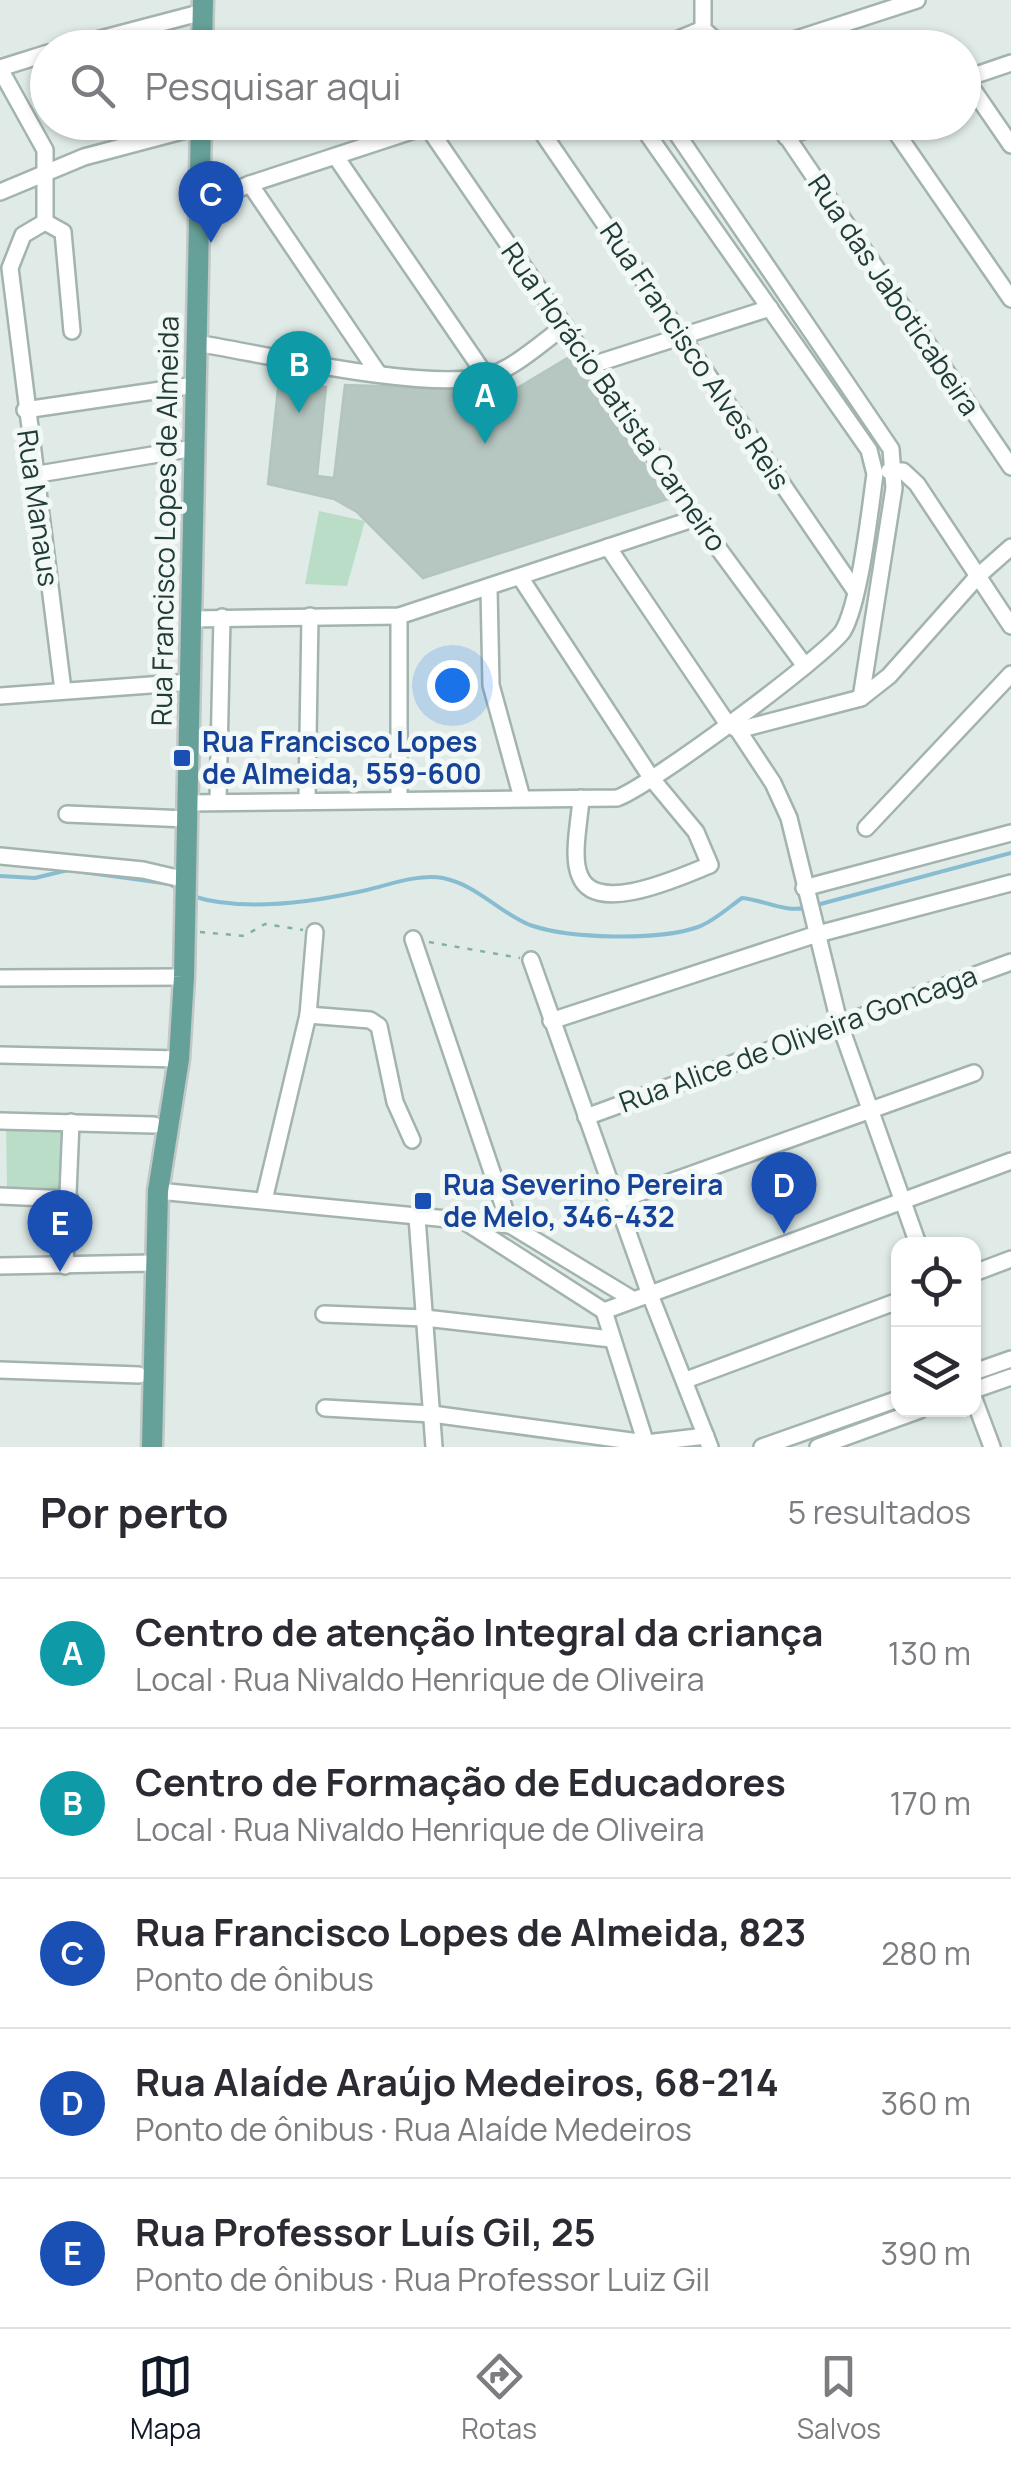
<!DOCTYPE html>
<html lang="pt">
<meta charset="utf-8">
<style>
:root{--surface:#fff;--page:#f7f7f7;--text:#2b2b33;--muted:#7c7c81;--line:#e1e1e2;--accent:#111827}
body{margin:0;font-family:Manrope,sans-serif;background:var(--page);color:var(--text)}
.controls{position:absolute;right:30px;bottom:30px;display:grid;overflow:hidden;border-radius:20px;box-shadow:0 2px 8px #0004}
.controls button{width:90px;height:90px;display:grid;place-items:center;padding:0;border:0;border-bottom:2px solid var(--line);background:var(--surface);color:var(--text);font:50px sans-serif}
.you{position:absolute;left:452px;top:685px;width:35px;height:35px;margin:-25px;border:8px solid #fff;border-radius:50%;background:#1a73e8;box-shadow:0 0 0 15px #1a73e833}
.badge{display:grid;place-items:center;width:65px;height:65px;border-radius:50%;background:var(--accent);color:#fff;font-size:32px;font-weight:700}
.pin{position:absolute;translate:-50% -82px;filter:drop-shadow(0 2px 5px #0008)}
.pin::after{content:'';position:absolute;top:52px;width:35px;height:30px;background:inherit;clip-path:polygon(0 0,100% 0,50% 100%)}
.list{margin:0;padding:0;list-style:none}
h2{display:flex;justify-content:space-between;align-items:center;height:130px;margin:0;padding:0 40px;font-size:42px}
h2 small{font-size:32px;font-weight:400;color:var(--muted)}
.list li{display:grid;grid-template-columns:65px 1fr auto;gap:30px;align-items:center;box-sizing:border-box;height:150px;padding:0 40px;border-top:2px solid var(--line)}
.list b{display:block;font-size:38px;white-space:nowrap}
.list p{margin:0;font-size:32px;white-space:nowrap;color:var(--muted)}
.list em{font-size:32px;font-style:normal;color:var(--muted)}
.icon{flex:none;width:55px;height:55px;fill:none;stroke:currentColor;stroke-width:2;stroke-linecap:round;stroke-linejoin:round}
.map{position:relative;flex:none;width:1011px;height:1447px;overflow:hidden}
.search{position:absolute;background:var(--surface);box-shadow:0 2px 8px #0004;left:30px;right:30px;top:30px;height:110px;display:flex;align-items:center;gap:25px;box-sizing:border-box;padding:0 35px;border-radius:55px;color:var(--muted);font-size:38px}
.sheet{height:880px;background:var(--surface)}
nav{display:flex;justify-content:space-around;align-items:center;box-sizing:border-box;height:140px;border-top:2px solid var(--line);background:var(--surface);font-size:28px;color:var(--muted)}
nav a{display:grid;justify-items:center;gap:5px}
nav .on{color:var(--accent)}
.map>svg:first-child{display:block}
</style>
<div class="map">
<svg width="1011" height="1447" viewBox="0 0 1011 1447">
<rect width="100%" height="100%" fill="#e0ebe8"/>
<!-- green -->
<g fill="#b9ddc7">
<path d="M319,511L365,521L347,586L305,584Z"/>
<path d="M6,1126L64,1128L65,1189H7Z"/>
</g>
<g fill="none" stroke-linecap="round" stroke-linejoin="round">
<!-- stream -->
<g stroke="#88bdd1" stroke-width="4">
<path d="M0,876L35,878L68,870L170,884L179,890"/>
<path d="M192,896C245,913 314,902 367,890C392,884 417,874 443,878C477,885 500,913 530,925C570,939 658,941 698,927C713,922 729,907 742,898C763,900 785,912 804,908"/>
<path d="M813,906L1011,853"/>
</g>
</g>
<!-- building -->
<path fill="#b6c6c1" stroke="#b3c5bf" stroke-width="2.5" d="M571,356L668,499L423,578L357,512L334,499L268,484L279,380L326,387L317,476L334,478L345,385L514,390Z"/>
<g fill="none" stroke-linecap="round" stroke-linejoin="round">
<defs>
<g id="minor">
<path d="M703,0V29L724,48"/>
<path d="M66,48L203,12"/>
<path d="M657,48L703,29"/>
<path d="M769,48L917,0"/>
<path d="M0,68L48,53"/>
<path d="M0,69L45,150V222"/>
<path d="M965,78L1011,145"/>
<path d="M964,79L1011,63"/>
<path d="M535,122L854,589"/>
<path d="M669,122L891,449L894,488L861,698"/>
<path d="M777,122L1011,467"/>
<path d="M889,122L1011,299"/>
<path d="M427,126L696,518L805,666"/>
<path d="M786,137L827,122"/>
<path d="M336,157L486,376"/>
<path d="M250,184L378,373"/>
<path d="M0,192L84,157L201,126"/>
<path d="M199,206L250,184L433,124"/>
<path d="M45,222L23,235L10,268L63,690"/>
<path d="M45,222L63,232L72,331"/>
<path d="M196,343C264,354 425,392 487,376C514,369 542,342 565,326"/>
<path d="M592,365L770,308"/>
<path d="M25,410L195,385"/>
<path d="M889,471H903L917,484L1011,626"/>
<path d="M33,475L194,448"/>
<path d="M608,547L727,723L738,730L773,783L789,818L839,1022L918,1244"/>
<path d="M520,577L652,779L696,832L710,865C684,875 596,917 580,876C571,857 580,819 581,798"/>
<path d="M489,589L491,685L522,798"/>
<path d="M191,619L399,616L696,518"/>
<path d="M0,696L191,682"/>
<path d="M738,730L861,698L889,676L977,577L1011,547"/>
<path d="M399,798V616"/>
<path d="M307,799L310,616"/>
<path d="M218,802L222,617"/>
<path d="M187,803L617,798C646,789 826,656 843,631C860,602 870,510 875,474L869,450L639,122"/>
<path d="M67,814L187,819"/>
<path d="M866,828L1011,674"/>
<path d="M0,856L143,870L186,880"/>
<path d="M804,888L1011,833"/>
<path d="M413,939L510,1225"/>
<path d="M531,960L649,1292L710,1447"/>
<path d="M0,978L184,977"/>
<path d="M308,1015L370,1020L379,1026L395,1102L412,1140"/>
<path d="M551,1021L814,935L1011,883"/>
<path d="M0,1055L179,1059"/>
<path d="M586,1117L1011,962"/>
<path d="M0,1121L154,1125"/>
<path d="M158,1191L510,1225L632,1299"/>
<path d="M0,1196L70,1199"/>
<path d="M264,1200L308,1015L315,932"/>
<path d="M617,1201L974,1073"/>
<path d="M417,1217L434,1447"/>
<path d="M464,1221L604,1311"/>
<path d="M0,1266L153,1263"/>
<path d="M65,1266L71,1122"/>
<path d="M974,1273L1011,1259"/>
<path d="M604,1311L1011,1161"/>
<path d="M604,1311L647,1447"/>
<path d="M324,1314L425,1318L611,1339"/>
<path d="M0,1370L139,1375"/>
<path d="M974,1372L1011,1359"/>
<path d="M686,1380L898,1301"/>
<path d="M974,1390L1011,1377"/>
<path d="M974,1399L992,1447"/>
<path d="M325,1408L432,1414L646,1443L706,1436"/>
<path d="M762,1447L898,1399"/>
<path d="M818,1447L920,1410"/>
</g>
<g id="major">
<path d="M202,48L203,0"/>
<path d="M152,1447L158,1191L179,1059L184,977L201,122"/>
</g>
</defs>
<!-- minor casing -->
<use href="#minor" stroke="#a3b3af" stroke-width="20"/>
<!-- major casing -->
<use href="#major" stroke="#c1c8c7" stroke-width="25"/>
<!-- path -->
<g stroke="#81afa6" stroke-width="2.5" stroke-dasharray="5 8" stroke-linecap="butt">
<path d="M200,932L244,936L265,924L303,930"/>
<path d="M429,942L520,958"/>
</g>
<!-- minor -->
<use href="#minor" stroke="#fff" stroke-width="15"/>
<!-- major -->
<use href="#major" stroke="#65a198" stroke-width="20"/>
</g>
<!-- markers -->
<g fill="#1a4fb4" stroke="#f1f8f5" stroke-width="4">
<rect x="172" y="748" width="20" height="20" rx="5"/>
<rect x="413" y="1191" width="20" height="20" rx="5"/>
</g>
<g text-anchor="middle" stroke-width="10" stroke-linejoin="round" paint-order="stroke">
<!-- street labels -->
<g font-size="28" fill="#213c37" stroke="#f1f8f5">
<text transform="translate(894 295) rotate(56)" y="10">Rua das Jaboticabeira</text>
<text transform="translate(695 356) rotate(56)" y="10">Rua Francisco Alves Reis</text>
<text transform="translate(614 397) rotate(55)" y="10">Rua Horácio Batista Carneiro</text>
<text transform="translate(38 508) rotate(82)" y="10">Rua Manaus</text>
<text transform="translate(165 521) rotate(-89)" y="10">Rua Francisco Lopes de Almeida</text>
<text transform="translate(798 1039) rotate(-20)" y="10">Rua Alice de Oliveira Goncaga</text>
</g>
<!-- transit labels -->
<g font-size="28" font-weight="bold" fill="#164399" stroke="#f1f8f5" text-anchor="start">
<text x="202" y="752">Rua Francisco Lopes<tspan x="202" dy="32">de Almeida, 559-600</tspan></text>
<text x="443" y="1195">Rua Severino Pereira<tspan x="443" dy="32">de Melo, 346-432</tspan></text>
</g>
</g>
</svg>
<div class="controls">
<button><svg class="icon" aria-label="locate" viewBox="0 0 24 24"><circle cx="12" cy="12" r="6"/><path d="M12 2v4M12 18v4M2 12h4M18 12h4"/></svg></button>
<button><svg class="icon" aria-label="layers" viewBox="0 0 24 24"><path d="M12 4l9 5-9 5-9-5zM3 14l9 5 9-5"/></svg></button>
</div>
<div class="you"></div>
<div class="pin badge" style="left:485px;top:444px;background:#0f9aa8">A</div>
<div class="pin badge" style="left:299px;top:413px;background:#0f9aa8">B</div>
<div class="pin badge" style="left:211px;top:243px;background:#1a4fb4">C</div>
<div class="pin badge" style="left:784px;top:1234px;background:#1a4fb4">D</div>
<div class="pin badge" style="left:60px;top:1272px;background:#1a4fb4">E</div>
<div class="search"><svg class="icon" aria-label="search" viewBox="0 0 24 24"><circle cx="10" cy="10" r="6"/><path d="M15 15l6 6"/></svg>Pesquisar aqui</div>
</div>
<section class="sheet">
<h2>Por perto<small>5 resultados</small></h2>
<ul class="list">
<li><span class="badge" style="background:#0f9aa8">A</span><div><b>Centro de atenção Integral da criança</b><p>Local · Rua Nivaldo Henrique de Oliveira</p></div><em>130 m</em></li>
<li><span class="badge" style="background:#0f9aa8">B</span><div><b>Centro de Formação de Educadores</b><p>Local · Rua Nivaldo Henrique de Oliveira</p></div><em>170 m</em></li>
<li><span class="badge" style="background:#1a4fb4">C</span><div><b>Rua Francisco Lopes de Almeida, 823</b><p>Ponto de ônibus</p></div><em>280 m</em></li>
<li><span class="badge" style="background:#1a4fb4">D</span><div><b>Rua Alaíde Araújo Medeiros, 68-214</b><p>Ponto de ônibus · Rua Alaíde Medeiros</p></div><em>360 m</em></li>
<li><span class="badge" style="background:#1a4fb4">E</span><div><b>Rua Professor Luís Gil, 25</b><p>Ponto de ônibus · Rua Professor Luiz Gil</p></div><em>390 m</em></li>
</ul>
</section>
<nav>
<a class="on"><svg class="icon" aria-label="map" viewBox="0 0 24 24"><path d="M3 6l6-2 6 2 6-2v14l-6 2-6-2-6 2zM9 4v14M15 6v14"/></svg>Mapa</a>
<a><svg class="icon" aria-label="directions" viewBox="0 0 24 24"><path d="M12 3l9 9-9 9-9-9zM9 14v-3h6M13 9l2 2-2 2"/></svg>Rotas</a>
<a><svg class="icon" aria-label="saved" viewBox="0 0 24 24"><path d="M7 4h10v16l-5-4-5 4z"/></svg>Salvos</a>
</nav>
